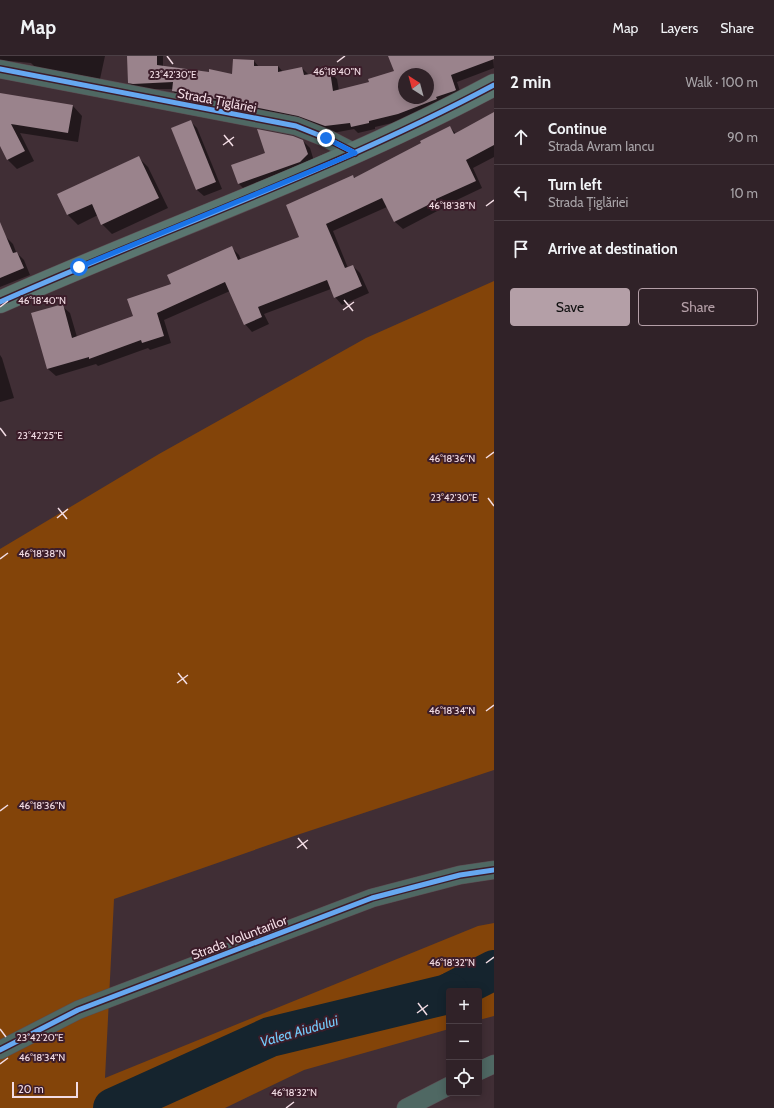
<!DOCTYPE html>
<meta charset="utf-8">
<style>
:root{--surface:#302228;--page:#3c2f34;--text:#f1f3f6;--muted:#a8a4a8;--line:#4b3f45;--accent:#b49fa7}
body{margin:0;font-family:Cabin,sans-serif;background:var(--page);color:var(--text)}
.controls{position:absolute;right:12px;bottom:12px;display:grid;overflow:hidden;border-radius:4px;box-shadow:0 2px 10px #0003}
.controls button{width:36px;height:36px;display:grid;place-items:center;padding:0;border:0;border-bottom:1px solid var(--line);background:var(--surface);color:var(--text);font:20px sans-serif}
.compass{position:absolute;left:398px;top:12px;width:36px;height:36px;border-radius:50%;background:var(--surface);box-shadow:0 2px 10px #0003;rotate:324deg}
.scale{position:absolute;left:12px;bottom:10px;width:66px;box-sizing:border-box;padding-left:4px;border:2px solid #f2dce4;border-top:0;font-size:11px;line-height:14px;white-space:nowrap;color:#f2dce4;-webkit-text-stroke:3px #3c1d2a;paint-order:stroke}
.stop{position:absolute;width:12px;height:12px;margin:-9px;border:3px solid #1a73e8;border-radius:50%;background:#fff}
.stop.end{background:#1a73e8;border-color:#fff;box-shadow:0 1px 4px #0008}
.list{margin:0;padding:0;list-style:none}
h2{display:flex;justify-content:space-between;align-items:center;height:52px;margin:0;padding:0 16px;font-size:17px}
h2 small{font-size:13px;font-weight:400;color:var(--muted)}
.list li{display:grid;grid-template-columns:26px 1fr auto;gap:12px;align-items:center;box-sizing:border-box;height:56px;padding:0 16px;border-top:1px solid var(--line)}
.list b{display:block;font-size:15px;white-space:nowrap}
.list p{margin:0;font-size:13px;white-space:nowrap;color:var(--muted)}
.list em{font-size:13px;font-style:normal;color:var(--muted)}
.actions{display:flex;gap:8px;padding:12px 16px}
.actions a{flex:1;padding:9px 0;border:1px solid var(--accent);border-radius:4px;text-align:center;font-size:14px;color:var(--accent)}
.actions .main{background:var(--accent);color:#111}
.icon{flex:none;width:22px;height:22px;fill:none;stroke:currentColor;stroke-width:2;stroke-linecap:round;stroke-linejoin:round}
.map{position:relative;flex:none;width:494px;height:1052px;overflow:hidden}
header{display:flex;align-items:center;gap:24px;box-sizing:border-box;height:56px;padding:0 20px;background:var(--surface);border-bottom:1px solid var(--line)}
header strong{font-size:19px}
nav{display:flex;gap:22px;margin-inline-start:auto;font-size:14px}
main{display:flex}
aside{flex:1;background:var(--surface)}
.map>svg:first-child{display:block}
</style>
<header>
<strong>Map</strong>
<nav><a>Map</a><a>Layers</a><a>Share</a></nav>
</header>
<main>
<div class="map">
<svg width="494" height="1052" viewBox="0 0 494 1052">
<rect width="100%" height="100%" fill="#402e35"/>
<!-- green -->
<path fill="#834409" d="M494,225V714L300,778L114,843L105,1022L478,870L494,867V960L479,964V935H449V973L304,1014L225,1052H0V493L159,398L366,282Z"/>
<!-- shadow -->
<g fill="#0007" fill-rule="evenodd">
<path d="M0,0H105L100,23L35,11L31,7L0,4Z"/>
<path d="M128,0H163V11L232,20L254,5L259,11L278,10L283,16L302,12L309,19L330,16L337,23L339,35L370,27L395,16L389,0H493L494,12L457,26L462,41L405,64L375,71V73L358,77L354,73L333,77L179,42L173,35V33H136L129,27ZM404,18H428V42H404Z"/>
<path d="M0,38L73,50L82,60L78,86L20,77L34,105L17,113L8,104L0,88Z"/>
<path d="M494,58V101L473,112L482,132L442,151L443,152L403,173L395,166L387,151L333,175L348,212L353,210L360,217L369,237L342,249L335,241L331,233L264,258L269,268L252,276L245,268L230,235L164,264L171,287L150,294L148,292L98,310L96,308L56,320L48,313L62,250L70,257L77,281L134,261L173,229L232,192L239,199L241,204L301,181L353,120L355,122L423,87L450,71L456,78Z"/>
<path d="M190,65L197,72L222,133L204,140L197,134L172,72Z"/>
<path d="M303,85L310,92L314,105L245,134L239,128Z"/>
<path d="M138,101L148,111L168,152L112,178L102,168L98,159L78,169L68,159L58,138Z"/>
<path d="M6,181L13,188L16,196L24,204L30,219L0,231V184Z"/>
<path d="M0,299L2,302L14,342L0,346Z"/>
</g>
<g fill="none" stroke-linecap="round" stroke-linejoin="round">
<!-- river -->
<g stroke="#15242e" stroke-width="40">
<path d="M453,935L494,914"/>
<path d="M113,1052L270,981L444,939L449,937"/>
</g>
</g>
<!-- building -->
<g fill="#9a838c" fill-rule="evenodd">
<path d="M127,0H157V9L209,16V13L232,18L233,3L254,4V10H278V16L302,11L304,19L330,15L333,35L369,26L368,23L394,15L388,0H494V3L451,19L456,34L454,35L436,41L437,43L398,58L369,65V67L351,71L350,67L325,70L298,60L249,50V49L172,35L173,26L133,28L128,27ZM404,18H428V42H404Z"/>
<path d="M0,37L73,49L68,77L11,68L25,95L7,104L0,90Z"/>
<path d="M494,56V89L466,104L476,125L436,143V145L394,166L382,142L326,168L345,212L353,209L362,230L334,242L327,224L258,251L262,261L244,269L225,226L157,257L164,280L142,287L141,284L89,303V301L47,313L31,257L63,248L72,282L133,260L127,243L171,228L167,219L232,190L238,204L299,181L286,149L353,119L354,122L421,87L420,85L450,70L454,78Z"/>
<path d="M191,64L216,126L196,134L171,72Z"/>
<path d="M257,73L293,80L303,84L308,98L300,106L238,128L231,109L265,97Z"/>
<path d="M139,100L159,142L101,169L92,148L67,159L57,138Z"/>
<path d="M0,166L13,197L17,196L24,212L0,222Z"/>
</g>
<g fill="none" stroke-linecap="round" stroke-linejoin="round">
<defs>
<g id="minor">
<path d="M0,13L296,70L326,82L355,97"/>
<path d="M0,994L78,954L372,842L460,819L494,814"/>
<path d="M479,1015L494,1008"/>
<path d="M406,1052L449,1030"/>
</g>
<path id="secondary" d="M0,246C164,173 335,114 494,29"/>
</defs>
<!-- minor casing -->
<use href="#minor" stroke="#5b4c52" stroke-width="19"/>
<!-- secondary casing -->
<use href="#secondary" stroke="#5b4c52" stroke-width="23"/>
<!-- minor -->
<use href="#minor" stroke="#4f6863" stroke-width="18"/>
<!-- secondary -->
<use href="#secondary" stroke="#5a7670" stroke-width="22"/>
<defs>
<g id="cycleway">
<path d="M0,13L296,70L326,82L355,97"/>
<path d="M0,246C164,173 335,114 494,29"/>
<path d="M0,994L78,954L372,842L460,819L494,814"/>
</g>
</defs>
<!-- cycleway casing -->
<use href="#cycleway" stroke="#3c1d2a" stroke-width="8"/>
<!-- cycleway -->
<use href="#cycleway" stroke="#66a8f1" stroke-width="5"/>
</g>
<g fill="none" stroke-linecap="round" stroke-linejoin="round">
<!-- route -->
<path stroke="#1a73e8" stroke-width="5" d="M79,211L355,97L326,82"/>
</g>
<!-- ticks -->
<path fill="none" stroke="#f2dce4" stroke-width="1.5" d="M167,0L173,8M337,6L345,0M224,79L233,90M223,89L234,81M486,150L494,144M344,244L353,255M0,251L8,245M343,254L354,246M0,372L6,380M486,402L494,396M488,442L494,450M58,452L67,463M57,462L68,453M0,503L8,497M178,617L187,628M177,627L188,619M486,655L494,649M0,755L8,749M298,782L307,793M297,792L308,784M486,907L494,901M418,947L427,959M417,957L428,949M0,973L6,981M0,1008L8,1002M286,1052L294,1046"/>
<g text-anchor="middle" stroke-width="4" stroke-linejoin="round" paint-order="stroke">
<!-- street labels -->
<g font-size="13" fill="#f2dce4" stroke="#3c1d2a">
<text transform="translate(217 44) rotate(11)" y="5">Strada Țiglăriei</text>
<text transform="translate(239 881) rotate(-21)" y="5">Strada Voluntarilor</text>
</g>
<!-- water labels -->
<g font-size="14" font-style="italic" fill="#73c9f9" stroke="#3c1d2a">
<text transform="translate(299 975) rotate(-16)" y="5">Valea Aiudului</text>
</g>
</g>
<g font-size="10" text-anchor="middle" fill="#f2dce4" stroke="#3c1d2a" stroke-width="4" stroke-linejoin="round" paint-order="stroke">
<text x="337" y="19">46°18'40"N</text>
<text x="173" y="22">23°42'30"E</text>
<text x="452" y="153">46°18'38"N</text>
<text x="42" y="248">46°18'40"N</text>
<text x="40" y="383">23°42'25"E</text>
<text x="452" y="406">46°18'36"N</text>
<text x="454" y="445">23°42'30"E</text>
<text x="42" y="501">46°18'38"N</text>
<text x="452" y="658">46°18'34"N</text>
<text x="42" y="753">46°18'36"N</text>
<text x="452" y="910">46°18'32"N</text>
<text x="40" y="985">23°42'20"E</text>
<text x="42" y="1005">46°18'34"N</text>
<text x="294" y="1040">46°18'32"N</text>
</g>
</svg>
<div class="controls">
<button>+</button>
<button>−</button>
<button><svg class="icon" aria-label="locate" viewBox="0 0 24 24"><circle cx="12" cy="12" r="6"/><path d="M12 2v4M12 18v4M2 12h4M18 12h4"/></svg></button>
</div>
<svg class="compass" viewBox="-18 -18 36 36"><path d="M0-13l5 13h-10z" fill="#e53935"/><path d="M0 13l5-13h-10z" fill="#a8a4a8"/></svg>
<div class="scale">20 m</div>
<div class="stop" style="left:79px;top:211px"></div>
<div class="stop end" style="left:326px;top:82px"></div>
</div>
<aside>
<h2>2 min<small>Walk · 100 m</small></h2>
<ul class="list">
<li><svg class="icon" aria-label="ahead" viewBox="0 0 24 24"><path d="M12 20V5M6 11l6-6 6 6"/></svg><div><b>Continue</b><p>Strada Avram Iancu</p></div><em>90 m</em></li>
<li><svg class="icon" aria-label="left" viewBox="0 0 24 24"><path d="M17 20v-9H6M10 6l-5 5 5 5"/></svg><div><b>Turn left</b><p>Strada Țiglăriei</p></div><em>10 m</em></li>
<li><svg class="icon" aria-label="arrive" viewBox="0 0 24 24"><path d="M6 21V4h12l-3 4 3 4H6"/></svg><div><b>Arrive at destination</b></div></li>
</ul>
<div class="actions"><a class="main">Save</a><a>Share</a></div>
</aside>
</main>
